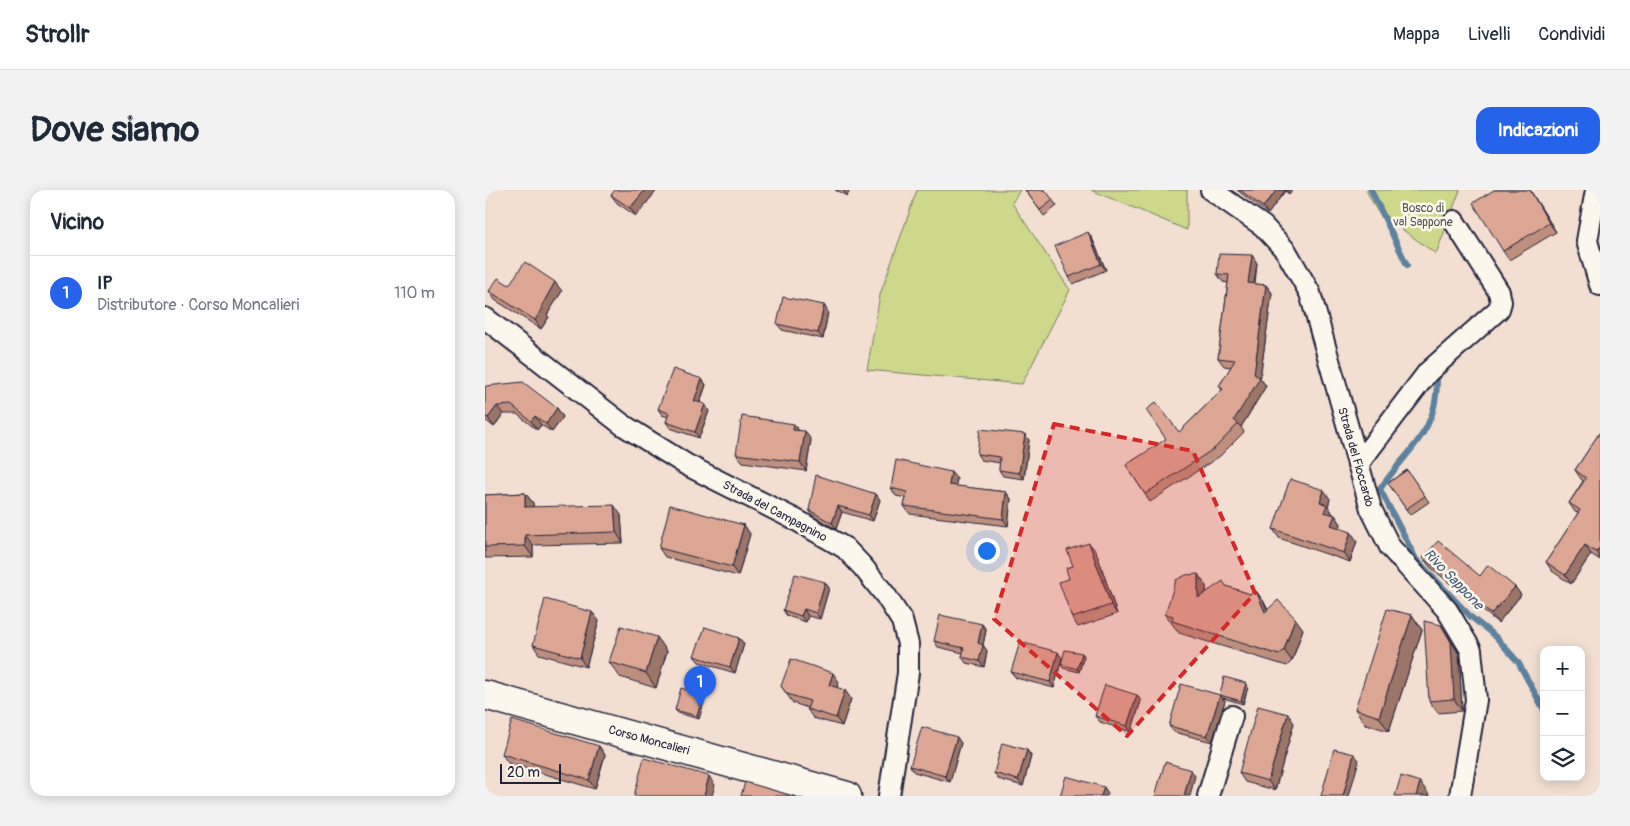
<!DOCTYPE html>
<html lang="it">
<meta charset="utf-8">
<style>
:root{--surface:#fff;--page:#f2f2f3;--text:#1f2937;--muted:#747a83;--line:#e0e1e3;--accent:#2563eb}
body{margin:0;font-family:Pangolin,sans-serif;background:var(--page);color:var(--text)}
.controls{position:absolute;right:15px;bottom:15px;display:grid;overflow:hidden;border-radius:10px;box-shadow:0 2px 12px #0003}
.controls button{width:45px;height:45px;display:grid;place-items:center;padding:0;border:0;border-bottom:1px solid var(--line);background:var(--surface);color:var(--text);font:25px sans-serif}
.scale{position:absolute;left:15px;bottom:12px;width:61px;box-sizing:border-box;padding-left:5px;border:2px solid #22223b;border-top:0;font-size:14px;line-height:18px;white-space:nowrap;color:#22223b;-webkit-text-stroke:4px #fbf7ec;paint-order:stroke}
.you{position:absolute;left:501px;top:360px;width:18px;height:18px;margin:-12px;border:4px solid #fff;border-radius:50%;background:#1a73e8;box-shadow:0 0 0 8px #1a73e833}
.badge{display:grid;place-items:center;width:32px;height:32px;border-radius:50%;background:var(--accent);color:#fff;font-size:16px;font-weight:700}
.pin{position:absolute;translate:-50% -41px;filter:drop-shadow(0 1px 2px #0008)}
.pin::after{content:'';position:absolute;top:26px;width:18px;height:15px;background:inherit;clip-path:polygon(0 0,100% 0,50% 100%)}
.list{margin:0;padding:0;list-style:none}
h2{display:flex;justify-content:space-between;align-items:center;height:65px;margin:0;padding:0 20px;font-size:21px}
h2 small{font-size:16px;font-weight:400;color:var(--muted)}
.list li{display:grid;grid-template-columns:32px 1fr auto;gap:15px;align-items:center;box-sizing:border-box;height:75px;padding:0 20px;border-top:1px solid var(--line)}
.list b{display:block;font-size:19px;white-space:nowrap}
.list p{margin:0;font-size:16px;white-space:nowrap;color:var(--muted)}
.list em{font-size:16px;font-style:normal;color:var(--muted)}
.icon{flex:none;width:28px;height:28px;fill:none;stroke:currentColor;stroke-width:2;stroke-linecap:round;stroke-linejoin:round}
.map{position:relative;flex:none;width:1115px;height:606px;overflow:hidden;border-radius:15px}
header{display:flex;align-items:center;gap:30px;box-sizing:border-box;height:70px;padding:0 25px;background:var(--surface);border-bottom:1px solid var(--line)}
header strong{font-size:24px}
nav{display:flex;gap:28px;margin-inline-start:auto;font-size:18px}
.intro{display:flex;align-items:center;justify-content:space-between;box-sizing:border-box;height:120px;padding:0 30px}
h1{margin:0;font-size:35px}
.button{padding:12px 22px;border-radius:15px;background:var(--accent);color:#fff;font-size:18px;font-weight:700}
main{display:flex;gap:30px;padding:0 30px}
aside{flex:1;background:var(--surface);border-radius:15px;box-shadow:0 2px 12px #0003}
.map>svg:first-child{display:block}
</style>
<header>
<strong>Strollr</strong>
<nav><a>Mappa</a><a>Livelli</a><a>Condividi</a></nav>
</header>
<div class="intro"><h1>Dove siamo</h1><a class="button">Indicazioni</a></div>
<main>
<aside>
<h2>Vicino<small></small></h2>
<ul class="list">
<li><span class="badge">1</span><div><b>IP</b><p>Distributore · Corso Moncalieri</p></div><em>110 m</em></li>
</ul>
</aside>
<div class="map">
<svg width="1115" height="606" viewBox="0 0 1115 606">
<rect width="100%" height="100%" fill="#f2dfd2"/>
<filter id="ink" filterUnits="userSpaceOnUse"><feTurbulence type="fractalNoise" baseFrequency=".02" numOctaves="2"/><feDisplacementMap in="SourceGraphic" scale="10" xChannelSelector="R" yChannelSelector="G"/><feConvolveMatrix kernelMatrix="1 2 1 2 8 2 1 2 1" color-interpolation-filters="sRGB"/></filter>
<g filter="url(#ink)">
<!-- green -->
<g fill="#cdd88b" stroke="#787d63">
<path d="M432,0H535L527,13L585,100L537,194L382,180L395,105Z"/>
<path d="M606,0H702V40Z"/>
<path d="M881,0H975L951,64L892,21Z"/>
</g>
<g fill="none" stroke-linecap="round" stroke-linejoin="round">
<!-- stream -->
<g stroke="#5d82a0" stroke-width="6">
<path d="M886,0L922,75"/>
<path d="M952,188C953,243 923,258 895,299L931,369L986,427L1011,447L1033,472L1059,520"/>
</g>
<defs>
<g id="minor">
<path d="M726,0L778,36L801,61L825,103L886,319L905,357L962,420L986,460L991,510L975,606"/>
<path d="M1111,0L1102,51L1115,95"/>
<path d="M0,128L138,235L202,275L313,331L360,358L378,377L401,406L417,431L423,454V483L404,606"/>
<path d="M873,274L943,182L1014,119L1016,112L1014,102L969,31"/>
<path d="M723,606L747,526"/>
</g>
<path id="secondary" d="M0,505L362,606"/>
</defs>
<!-- minor casing -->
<use href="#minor" stroke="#22223b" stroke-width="24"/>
<!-- secondary casing -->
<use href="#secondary" stroke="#22223b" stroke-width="31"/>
<!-- minor -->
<use href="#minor" stroke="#fbf7ec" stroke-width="20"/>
<!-- secondary -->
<use href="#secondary" stroke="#fbf7ec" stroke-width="28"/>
</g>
<!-- wall -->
<g fill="#be8f7f" stroke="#22223b">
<path d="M172,0L151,26L132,13L126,5Z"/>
<path d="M350,0H365L362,6Z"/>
<path d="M540,0H560L572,16L559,26Z"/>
<path d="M752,0H807L804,4L800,1L783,24Z"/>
<path d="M1009,0H1045L1071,42L1024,70L1018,61Z"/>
<path d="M607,48L621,80L588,94L584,87Z"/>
<path d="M772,73L770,94L781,95L787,103L775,188L781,196L756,237L759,242L735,266L665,312L641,275L694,242L737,200L734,196L746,177L739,176L733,168L743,93L738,92L732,84Z"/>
<path d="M24,95L77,101L62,125L64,127L56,139L10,110L4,101Z"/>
<path d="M339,115L343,122L338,149L297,140L292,134Z"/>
<path d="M217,189L221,195L215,213L224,221L214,248L185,238L181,232L183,227L177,225L173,219Z"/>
<path d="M0,197L72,218L78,227L67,242L56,235L52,240L32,224H18L9,237L0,230Z"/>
<path d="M314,240L326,250L321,281L258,272L251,264Z"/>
<path d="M1115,242V370L1106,364L1086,394L1067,381L1061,372L1093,323L1090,322L1084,313L1098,291L1096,289L1090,280Z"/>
<path d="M544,250L539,289L518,286L514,280L515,273L496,270L492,264Z"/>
<path d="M922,280L944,312L925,325L903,293Z"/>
<path d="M472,289L470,296L521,302L526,309L523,336L425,324L419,316L421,308L411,306L406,298Z"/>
<path d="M40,303L48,313V317L136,325L138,353L48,355V367L0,368V305Z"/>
<path d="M391,304L395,310L388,331L357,322L351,339L328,326L324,320Z"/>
<path d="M845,309L843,316L848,324V325H850L856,334L855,338L872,351L865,372L794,348L788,339Z"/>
<path d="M259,335L265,344L253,386L180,367L174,358Z"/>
<path d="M611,361L632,424L593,437L587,428L584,389L588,376Z"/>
<path d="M938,368L1030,397L1036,405L1013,433L945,377Z"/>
<path d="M340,392L344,398L335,429L323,426L321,432L302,426L298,420Z"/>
<path d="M721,396V402L741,396L765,404L771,401L779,412L783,420L818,439L807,471L802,476L694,443L680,424Z"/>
<path d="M107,422L114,431L101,477L54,464L48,455Z"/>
<path d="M927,425L937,440L904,541L880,534L870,519Z"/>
<path d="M497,434L501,440L498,455L502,461L499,477L481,473L477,467L478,463L453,457L449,451Z"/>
<path d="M956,435L974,464L977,521L953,523L944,511Z"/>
<path d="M254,448L259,454L250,483L214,472L209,466Z"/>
<path d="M182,461L171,498L135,487L124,472Z"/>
<path d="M597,463L599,466L594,482L578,478L576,474Z"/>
<path d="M577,468L569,498L531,488L526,482Z"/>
<path d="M354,492L352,497L366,509L357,536L328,528L322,519L323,518L308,513L296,496Z"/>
<path d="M763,497L758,514L738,508L740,511L727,552L689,542L684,536L735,505Z"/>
<path d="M218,505L220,508L214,529L193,523L190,520Z"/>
<path d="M656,511L646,542L615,532L610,526Z"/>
<path d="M809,533L790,600L760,592L754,583Z"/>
<path d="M476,553L465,592L429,582L425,576Z"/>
<path d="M114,556L120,565L110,599L23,573L17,564Z"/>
<path d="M542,560L546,566L538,596L513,589L509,583Z"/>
</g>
<!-- shaded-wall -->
<g fill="#9b7468" stroke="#22223b">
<path d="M160,0H172L151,26L145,18Z"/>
<path d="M358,0H365L362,6Z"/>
<path d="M792,0H799L800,1L783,24L778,17Z"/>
<path d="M801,0H807L804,4Z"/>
<path d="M1045,0L1071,42L1064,33Z"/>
<path d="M603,42L607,48L621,80L616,74Z"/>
<path d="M767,65L772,73L768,101L763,93Z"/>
<path d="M70,92L77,101L62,125L64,127L56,139L50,130L56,117Z"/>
<path d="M781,95L787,103L775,188L781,196L756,237L749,230L769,184Z"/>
<path d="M339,115L343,122L338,149L333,143Z"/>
<path d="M217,189L221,195L213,217L209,211Z"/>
<path d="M220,214L224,221L214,248L210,242Z"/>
<path d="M12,216L18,224L9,237L3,228Z"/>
<path d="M72,218L78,227L67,242L61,234Z"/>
<path d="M50,226L56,235L52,240L46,231Z"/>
<path d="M309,234L315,242L308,240Z"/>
<path d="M320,241L326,250L321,281L315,272Z"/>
<path d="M540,244L544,250L539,289L534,283Z"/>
<path d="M466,282L472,289L469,303L464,295Z"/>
<path d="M839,300L845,309L843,316L848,324L845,331L839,322L835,312Z"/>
<path d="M521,302L526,309L523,336L518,329Z"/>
<path d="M40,303L48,313V328L40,317Z"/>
<path d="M391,304L395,310L388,331L384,325Z"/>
<path d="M129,315L136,325L138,353L131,342Z"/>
<path d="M353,316L357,322L351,339L347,333Z"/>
<path d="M850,325L856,334L853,344L846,335Z"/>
<path d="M259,335L265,344L253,386L247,377Z"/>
<path d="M866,342L872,351L865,372L859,363Z"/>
<path d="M40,345L48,355V367L40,356Z"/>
<path d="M604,353L611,361L632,424L626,415Z"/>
<path d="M1100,355L1106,364L1086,394L1080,385Z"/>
<path d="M1115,357V368L1111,362Z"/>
<path d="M713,384L721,396V419L713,408Z"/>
<path d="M340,392L344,398L335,429L331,423Z"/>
<path d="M1030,397L1036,405L1013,433L1006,424Z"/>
<path d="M771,401L779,412L788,433L780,422Z"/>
<path d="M319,419L323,426L321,432L316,426Z"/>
<path d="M107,422L114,431L101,477L95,468Z"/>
<path d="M927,425L937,440L904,541L894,527Z"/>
<path d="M810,428L818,439L807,471L799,460Z"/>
<path d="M497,434L501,440L498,455L502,461L499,477L494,471L493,453Z"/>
<path d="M956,435L974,464L977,521L969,509Z"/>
<path d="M172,447L182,461L171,498L161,483Z"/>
<path d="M254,448L259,454L250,483L245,477Z"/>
<path d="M573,462L577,468L569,498L565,492Z"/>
<path d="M597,463L599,466L594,482L592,479Z"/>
<path d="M348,483L354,492L350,503L344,495Z"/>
<path d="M761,493L763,497L758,514L756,511Z"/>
<path d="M360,500L366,509L357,536L351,528Z"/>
<path d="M218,505L220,508L214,529L212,526Z"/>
<path d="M652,505L656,511L646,542L642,536Z"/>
<path d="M735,505L740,511L727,552L722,546Z"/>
<path d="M803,524L809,533L790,600L783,591Z"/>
<path d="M472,547L476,553L465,592L460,586Z"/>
<path d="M114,556L120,565L110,599L104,590Z"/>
<path d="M542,560L546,566L538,596L533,590Z"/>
<path d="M869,564L874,570L864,606H858Z"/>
<path d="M706,580L710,586L705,606H699Z"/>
<path d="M224,586L230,595L227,606H219Z"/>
<path d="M935,592L945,606H931Z"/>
<path d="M619,597L623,603L622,606H616Z"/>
</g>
<!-- building -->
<g fill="#dda694" stroke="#22223b">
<path d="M130,0H160L145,18L126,5Z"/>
<path d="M540,0H560L568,10L555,20Z"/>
<path d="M755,0H792L778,17Z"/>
<path d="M1009,0H1045L1064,33L1018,61L988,13Z"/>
<path d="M603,42L616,74L584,87L570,56Z"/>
<path d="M734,64L767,65L763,93L781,95L769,184L775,188L749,230L753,234L730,258L660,304L641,275L681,249L661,220L671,212L694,242L738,199L734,196L750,170L733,168L744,85L732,84Z"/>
<path d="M40,72L70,92L56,117L58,118L50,130L4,101L13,88L24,95Z"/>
<path d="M298,107L339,115L333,143L292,134Z"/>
<path d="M188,179L217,189L209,211L220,214L210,242L181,232L184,223L173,219Z"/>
<path d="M38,192L72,218L61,234L50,226L46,231L26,215L12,216L3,228L0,226V197L1,196Z"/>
<path d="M257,226L309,234L308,240L320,241L315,272L251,264Z"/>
<path d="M495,239L540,244L534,283L514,280L515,267L492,264Z"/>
<path d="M1115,242V357L1111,362L1100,355L1080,385L1061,372L1095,320L1084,313L1101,288L1090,280Z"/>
<path d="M411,270L466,282L464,295L521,302L518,329L419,316L422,302L406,298Z"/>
<path d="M922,280L940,306L921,319L903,293Z"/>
<path d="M331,285L391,304L384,325L353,316L347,333L324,320Z"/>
<path d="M805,289L839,300L835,312L842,315L839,322L850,325L846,335L866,342L859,363L788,339Z"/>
<path d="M40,303V317L129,315L131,342L40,345V356L0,357V305Z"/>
<path d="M185,315L259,335L247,377L174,358Z"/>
<path d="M953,351L995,386L1003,375L1030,397L1006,424L938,368Z"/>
<path d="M604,353L626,415L587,428L574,392L584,389L581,378L588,376L582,360Z"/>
<path d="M310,384L340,392L331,423L319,419L316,426L298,420Z"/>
<path d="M713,384V408L738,391L741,396L765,404L771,401L780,422L793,410L810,428L799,460L794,465L687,431L688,426L680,424L691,390L701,385Z"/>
<path d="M60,409L107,422L95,468L48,455Z"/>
<path d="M902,419L927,425L894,527L870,519Z"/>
<path d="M455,425L497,434L493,453L498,455L494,471L477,467L479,458L449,451Z"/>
<path d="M939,431L956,435L966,452L969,509L944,511Z"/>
<path d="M136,436L172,447L161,483L124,472Z"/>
<path d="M220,437L254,448L245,477L209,466Z"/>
<path d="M535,452L573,462L565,492L526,482Z"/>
<path d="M580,460L597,463L592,479L576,474Z"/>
<path d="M306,469L348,483L344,495L360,500L351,528L322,519L325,511L302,504L296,496Z"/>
<path d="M739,487L761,493L756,511L735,505Z"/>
<path d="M696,494L735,505L722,546L684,536Z"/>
<path d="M620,495L652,505L642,536L610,526Z"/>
<path d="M196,498L218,505L212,526L190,520Z"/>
<path d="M773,516L803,524L783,591L754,583Z"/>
<path d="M27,530L114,556L104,590L17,564Z"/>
<path d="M437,537L472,547L460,586L425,576Z"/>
<path d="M517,553L542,560L533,590L509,583Z"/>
<path d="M849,559L869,564L858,606H836Z"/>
<path d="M159,568L224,586L219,606H149Z"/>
<path d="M680,572L706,580L699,606H670Z"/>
<path d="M581,586L619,597L616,606H575Z"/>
<path d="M916,586L935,592L931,606H910Z"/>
<path d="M260,592L308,606H256Z"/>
</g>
</g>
<!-- marked area -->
<path fill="#d62828" fill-opacity="0.2" stroke="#d62828" stroke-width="4" stroke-dasharray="10 6" stroke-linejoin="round" d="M569,234L708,261L770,403L642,546L509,429Z"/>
<g text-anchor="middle" stroke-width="5" stroke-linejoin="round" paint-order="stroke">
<!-- park labels -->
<g font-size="12" fill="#555953" stroke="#fbf7ec">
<text x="938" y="22">Bosco di<tspan x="938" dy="14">val Sappone</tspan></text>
</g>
<!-- street labels -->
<g font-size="12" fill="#22223b" stroke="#fbf7ec">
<text transform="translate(871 267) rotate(74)" y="4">Strada del Fioccardo</text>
<text transform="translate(290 321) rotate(28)" y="4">Strada del Campagnino</text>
<text transform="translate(164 550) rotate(15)" y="4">Corso Moncalieri</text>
</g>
<!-- water labels -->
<g font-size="14" font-style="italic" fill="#445a76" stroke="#fbf7ec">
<text transform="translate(969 389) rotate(46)" y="5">Rivo Sappone</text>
</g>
</g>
</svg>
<div class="controls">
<button>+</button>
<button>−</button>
<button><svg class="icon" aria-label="layers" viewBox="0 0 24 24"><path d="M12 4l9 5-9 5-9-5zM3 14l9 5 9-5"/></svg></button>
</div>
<div class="scale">20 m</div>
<div class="you"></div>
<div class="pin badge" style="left:215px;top:517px">1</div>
</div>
</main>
